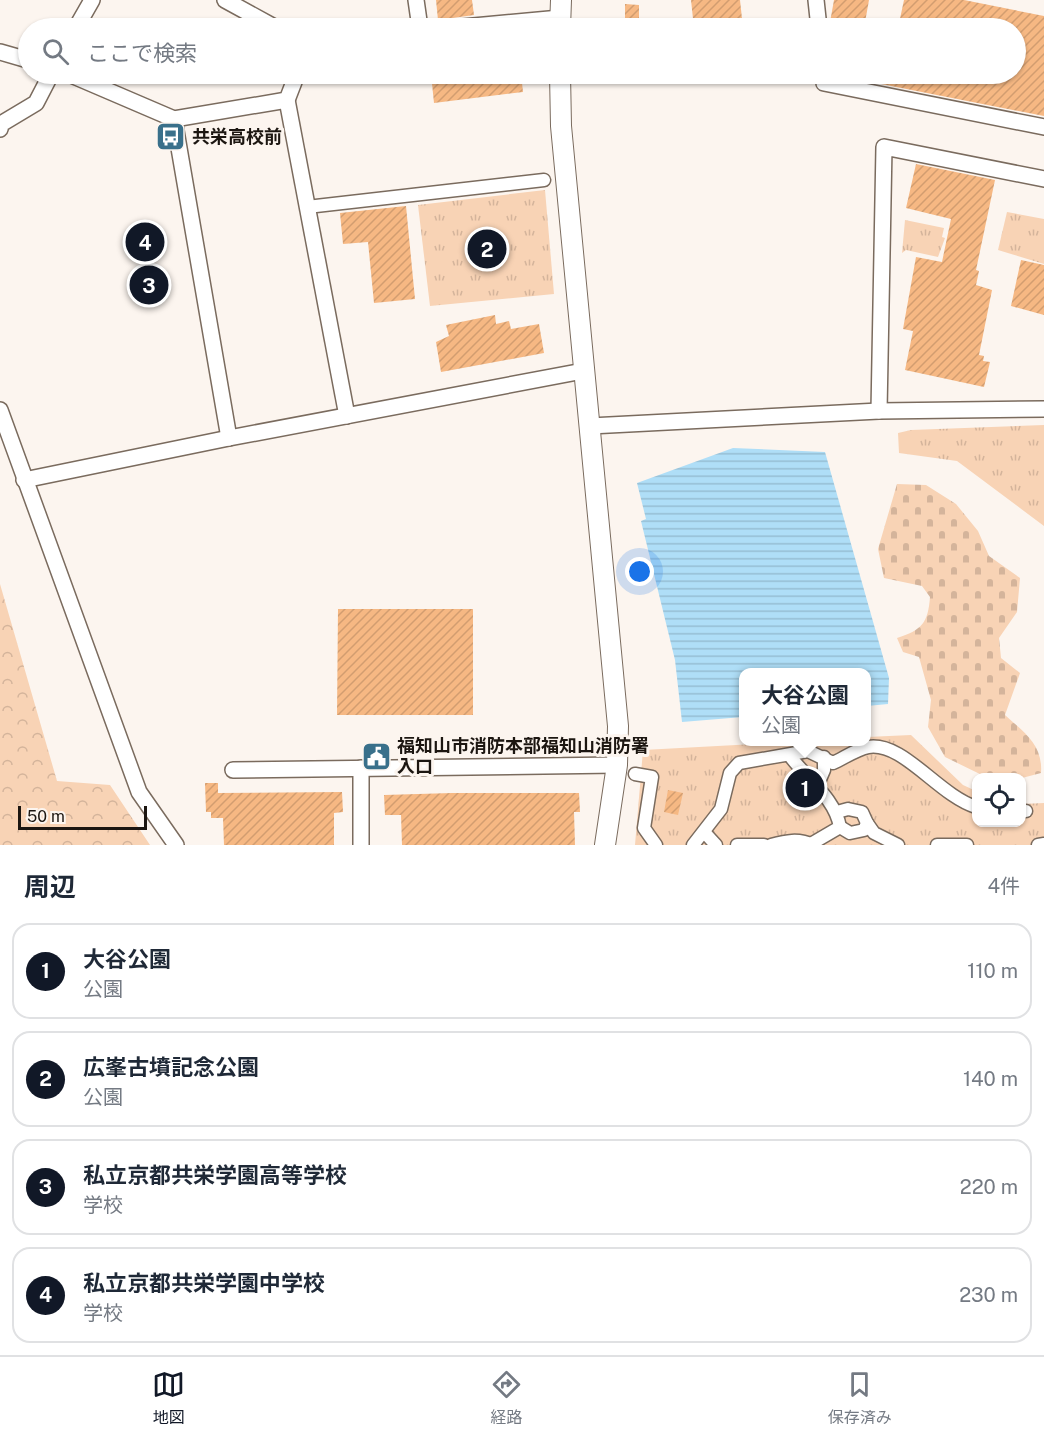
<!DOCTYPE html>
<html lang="ja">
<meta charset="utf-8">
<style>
:root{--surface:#fff;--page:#f6f6f7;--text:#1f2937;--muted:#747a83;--line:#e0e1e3;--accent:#111827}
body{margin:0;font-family:"Public Sans","Noto Sans JP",sans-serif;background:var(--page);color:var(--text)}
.controls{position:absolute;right:18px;bottom:18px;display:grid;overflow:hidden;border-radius:12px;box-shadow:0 2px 4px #0004}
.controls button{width:54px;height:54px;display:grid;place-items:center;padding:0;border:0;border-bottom:2px solid var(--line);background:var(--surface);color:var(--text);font:30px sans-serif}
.scale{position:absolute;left:18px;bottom:15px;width:129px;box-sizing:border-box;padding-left:6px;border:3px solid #1c1611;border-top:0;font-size:16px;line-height:21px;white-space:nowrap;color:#1c1611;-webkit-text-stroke:4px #fcf5ef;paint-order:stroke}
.you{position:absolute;left:640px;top:572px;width:21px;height:21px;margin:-15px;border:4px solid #fff;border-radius:50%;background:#1a73e8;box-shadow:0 0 0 9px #1a73e833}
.badge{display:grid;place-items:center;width:39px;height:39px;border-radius:50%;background:var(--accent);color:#fff;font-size:20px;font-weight:700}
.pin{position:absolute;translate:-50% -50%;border:3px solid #fff;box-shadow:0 2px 6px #0006}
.popup{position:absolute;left:739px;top:668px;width:132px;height:78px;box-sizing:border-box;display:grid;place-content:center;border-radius:12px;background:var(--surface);filter:drop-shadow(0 2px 4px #0005);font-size:20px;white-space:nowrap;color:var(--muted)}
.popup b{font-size:22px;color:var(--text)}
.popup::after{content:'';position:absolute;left:50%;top:100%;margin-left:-12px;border:12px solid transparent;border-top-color:var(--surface)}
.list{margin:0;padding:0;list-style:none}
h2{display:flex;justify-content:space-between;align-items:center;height:78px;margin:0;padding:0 24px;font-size:26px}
h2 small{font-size:20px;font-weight:400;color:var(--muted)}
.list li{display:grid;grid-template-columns:39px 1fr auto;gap:18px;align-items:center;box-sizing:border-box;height:96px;margin:0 12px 12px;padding:0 12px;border:2px solid var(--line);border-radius:18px}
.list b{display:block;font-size:22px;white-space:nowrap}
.list p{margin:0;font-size:20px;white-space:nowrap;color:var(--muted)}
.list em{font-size:20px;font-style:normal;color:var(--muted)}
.icon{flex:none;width:33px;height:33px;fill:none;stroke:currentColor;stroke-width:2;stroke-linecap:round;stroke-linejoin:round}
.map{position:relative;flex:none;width:1044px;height:845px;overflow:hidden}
.search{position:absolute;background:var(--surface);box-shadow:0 2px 4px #0004;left:18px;right:18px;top:18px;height:66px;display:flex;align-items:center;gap:15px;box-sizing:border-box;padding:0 21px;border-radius:33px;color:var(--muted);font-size:22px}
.sheet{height:510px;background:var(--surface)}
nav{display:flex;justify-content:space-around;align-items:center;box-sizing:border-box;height:84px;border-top:2px solid var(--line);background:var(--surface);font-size:16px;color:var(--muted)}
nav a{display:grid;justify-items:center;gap:3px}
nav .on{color:var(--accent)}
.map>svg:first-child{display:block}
</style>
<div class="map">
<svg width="1044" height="845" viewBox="0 0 1044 845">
<defs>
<pattern id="forest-crowns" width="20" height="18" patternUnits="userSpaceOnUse" patternTransform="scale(1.5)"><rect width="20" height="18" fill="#f8d3b5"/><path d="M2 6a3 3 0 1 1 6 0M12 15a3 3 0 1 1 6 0" fill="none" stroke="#d4b49b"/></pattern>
<pattern id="cemetery-stones" width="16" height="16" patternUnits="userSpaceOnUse" patternTransform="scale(1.5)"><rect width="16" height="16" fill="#f8d3b5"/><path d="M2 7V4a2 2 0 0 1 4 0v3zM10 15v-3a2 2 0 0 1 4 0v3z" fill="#d4b49b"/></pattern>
<pattern id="park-tufts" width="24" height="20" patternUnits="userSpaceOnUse" patternTransform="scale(1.5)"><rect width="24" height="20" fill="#f8d3b5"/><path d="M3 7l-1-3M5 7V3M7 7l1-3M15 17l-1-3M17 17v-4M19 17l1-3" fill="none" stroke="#d4b49b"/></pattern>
<pattern id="water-rules" width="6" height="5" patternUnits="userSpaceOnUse" patternTransform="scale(1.5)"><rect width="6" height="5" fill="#afdef7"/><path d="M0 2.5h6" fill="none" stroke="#96bed3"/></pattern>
<pattern id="building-hatch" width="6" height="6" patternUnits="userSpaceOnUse" patternTransform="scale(1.5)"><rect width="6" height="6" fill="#f6b883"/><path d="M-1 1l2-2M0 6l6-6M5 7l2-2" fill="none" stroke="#d29d70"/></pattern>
</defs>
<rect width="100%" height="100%" fill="#fcf5ef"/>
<!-- forest -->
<path fill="url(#forest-crowns)" d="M0,584L57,781L110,785L150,845H0Z"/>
<!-- cemetery -->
<path fill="url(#cemetery-stones)" d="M897,484L926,485L956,504L978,531L989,556L1020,578L1017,612L999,638L1001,658L1020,673L1005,715C1025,733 1043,745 1041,773L1022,778L986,777L945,757L928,727L931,700L919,657L903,652L897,638C922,630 928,623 930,597L922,586L884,578L878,549Z"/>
<!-- park -->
<g fill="url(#park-tufts)">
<path d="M545,190L554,294L430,306L418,205Z"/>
<path d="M1007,212L1044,219V264L998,250Z"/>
<path d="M905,220L944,228L942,237L945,238L938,257L906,250L902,253Z"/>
<path d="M1044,425V526L957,461L899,453L898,433L911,430Z"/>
<path d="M911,735L963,785L976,791V822H1022V804L1044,803V845H635L643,750L793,742H866L867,737Z"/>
</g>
<!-- water -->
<path fill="url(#water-rules)" d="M733,448L825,452L889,678L888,704L867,706L866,672H744L743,717L682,722L675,660L641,521L646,519L637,483Z"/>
<!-- building -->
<g fill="url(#building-hatch)">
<path d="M436,0H472L474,15L438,20Z"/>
<path d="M691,0H740L743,28H694Z"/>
<path d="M834,0H869L864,28H829Z"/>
<path d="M904,0H964L1044,16V116L856,79V74H1016V28H898Z"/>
<path d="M625,4L639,5V28H625Z"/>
<path d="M431,74H521L523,92L434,103Z"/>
<path d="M916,164L995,180L976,270L979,271L976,285L992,290L979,355L984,356L983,361L990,362L984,387L905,370L913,331L903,329L916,257L942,262L951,219L906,208Z"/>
<path d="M406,206L415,299L374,303L368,242L343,244L340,213Z"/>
<path d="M1021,260L1044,265V315L1011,306Z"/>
<path d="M495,315L496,324L509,321L511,329L539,324L544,353L441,372L436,342L449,336L446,325Z"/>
<path d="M338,609H473V715H337Z"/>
<path d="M205,783H218V793L342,792L343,812L334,813V845H224L223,818H211V812H206Z"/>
<path d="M668,790L683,793L678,815L664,812Z"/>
<path d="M452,793H579L580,812H574L575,845H402L401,815H385L384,795Z"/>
</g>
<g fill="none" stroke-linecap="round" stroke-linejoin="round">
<defs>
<g id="pedestrian">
<path d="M307,207L544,180"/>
<path d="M790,756C807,779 835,798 840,827L811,844"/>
<path d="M635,774L652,777L644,828L656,845"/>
<path d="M818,784L824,770V757"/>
<path d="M1022,811H1026"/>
<path d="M837,812L848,809L862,812L867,823L864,830L850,833L840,827"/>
<path d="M867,823L874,833L898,845"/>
<path d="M705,833L716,845"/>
<path d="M693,845L721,809L730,773L739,763L808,751L833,763C844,758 857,749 868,747C903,741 938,795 976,807"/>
<path d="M737,845H764"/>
<path d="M771,845C786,841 798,838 813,845"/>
<path d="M937,845H967"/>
<path d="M1038,845L1044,844"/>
</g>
<g id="minor">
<path d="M225,0L276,28"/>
<path d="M416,0L420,28"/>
<path d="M816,0L819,28"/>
<path d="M76,28L92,0"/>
<path d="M452,28L560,18"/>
<path d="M0,52L28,60"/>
<path d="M69,74L174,119L287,100L297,74"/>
<path d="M824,74V83L1044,127"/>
<path d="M287,100L347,416"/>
<path d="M174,119L229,438"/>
<path d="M0,129L1,124L36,103L51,74"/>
<path d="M0,410L139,792L176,845"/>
<path d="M879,411L884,147L1044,179"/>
<path d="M590,426L879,411L1044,409"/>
<path d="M24,480L229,438L583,371"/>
<path d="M233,770L617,765"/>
<path d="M361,845V768"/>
</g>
<g id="tertiary">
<path d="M560,28L561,0"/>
<path d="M560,74L561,126L618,726L617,765L605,845"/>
</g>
</defs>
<!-- pedestrian casing -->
<use href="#pedestrian" stroke="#7a6b5e" stroke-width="15"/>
<!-- minor casing -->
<use href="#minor" stroke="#7a6b5e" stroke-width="18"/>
<!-- tertiary casing -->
<use href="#tertiary" stroke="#7a6b5e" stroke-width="22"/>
<!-- pedestrian -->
<use href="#pedestrian" stroke="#fff" stroke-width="12"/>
<!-- minor -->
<use href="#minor" stroke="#fff" stroke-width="15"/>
<!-- tertiary -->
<use href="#tertiary" stroke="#fff" stroke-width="20"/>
</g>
<!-- icons -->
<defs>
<symbol id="bus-square" viewBox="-11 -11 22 22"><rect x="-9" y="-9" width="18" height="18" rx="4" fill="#39708b" stroke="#fcf5ef"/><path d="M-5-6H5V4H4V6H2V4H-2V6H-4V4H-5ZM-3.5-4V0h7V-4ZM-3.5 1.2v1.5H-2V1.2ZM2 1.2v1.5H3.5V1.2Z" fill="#fff"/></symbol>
<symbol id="civic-square" viewBox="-11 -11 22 22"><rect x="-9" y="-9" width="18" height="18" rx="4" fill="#39708b" stroke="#fcf5ef"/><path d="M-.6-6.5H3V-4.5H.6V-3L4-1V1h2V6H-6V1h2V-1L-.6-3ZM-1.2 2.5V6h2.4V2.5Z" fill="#fff"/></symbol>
</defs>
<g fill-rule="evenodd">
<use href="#bus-square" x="154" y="120" width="33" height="33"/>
<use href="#civic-square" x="360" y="740" width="33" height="33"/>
</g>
<g text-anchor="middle" stroke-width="6" stroke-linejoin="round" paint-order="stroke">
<!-- poi labels -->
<g font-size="18" font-weight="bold" fill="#1c1611" stroke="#fcf5ef" text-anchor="start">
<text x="192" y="143">共栄高校前</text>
<text x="397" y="752">福知山市消防本部福知山消防署<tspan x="397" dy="21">入口</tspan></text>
</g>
</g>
</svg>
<div class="controls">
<button><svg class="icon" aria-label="locate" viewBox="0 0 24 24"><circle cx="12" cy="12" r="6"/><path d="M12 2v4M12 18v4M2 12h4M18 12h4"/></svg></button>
</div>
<div class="scale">50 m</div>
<div class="you"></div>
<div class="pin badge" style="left:805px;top:788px">1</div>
<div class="popup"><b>大谷公園</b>公園</div>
<div class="pin badge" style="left:487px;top:249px">2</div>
<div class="pin badge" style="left:149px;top:285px">3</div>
<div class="pin badge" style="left:145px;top:242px">4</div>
<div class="search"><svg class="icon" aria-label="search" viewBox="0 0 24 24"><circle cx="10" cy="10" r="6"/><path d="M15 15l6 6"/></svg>ここで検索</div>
</div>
<section class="sheet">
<h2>周辺<small>4件</small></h2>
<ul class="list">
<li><span class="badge">1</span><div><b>大谷公園</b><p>公園</p></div><em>110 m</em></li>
<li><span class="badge">2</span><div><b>広峯古墳記念公園</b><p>公園</p></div><em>140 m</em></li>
<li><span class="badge">3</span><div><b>私立京都共栄学園高等学校</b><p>学校</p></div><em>220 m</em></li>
<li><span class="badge">4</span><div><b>私立京都共栄学園中学校</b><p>学校</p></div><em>230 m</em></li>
</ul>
</section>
<nav>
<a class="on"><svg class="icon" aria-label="map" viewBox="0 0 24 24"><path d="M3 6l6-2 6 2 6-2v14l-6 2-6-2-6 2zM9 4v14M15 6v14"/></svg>地図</a>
<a><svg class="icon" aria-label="directions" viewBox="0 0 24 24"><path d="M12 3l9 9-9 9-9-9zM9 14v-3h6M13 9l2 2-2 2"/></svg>経路</a>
<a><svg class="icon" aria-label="saved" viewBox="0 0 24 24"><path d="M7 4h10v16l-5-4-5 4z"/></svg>保存済み</a>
</nav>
